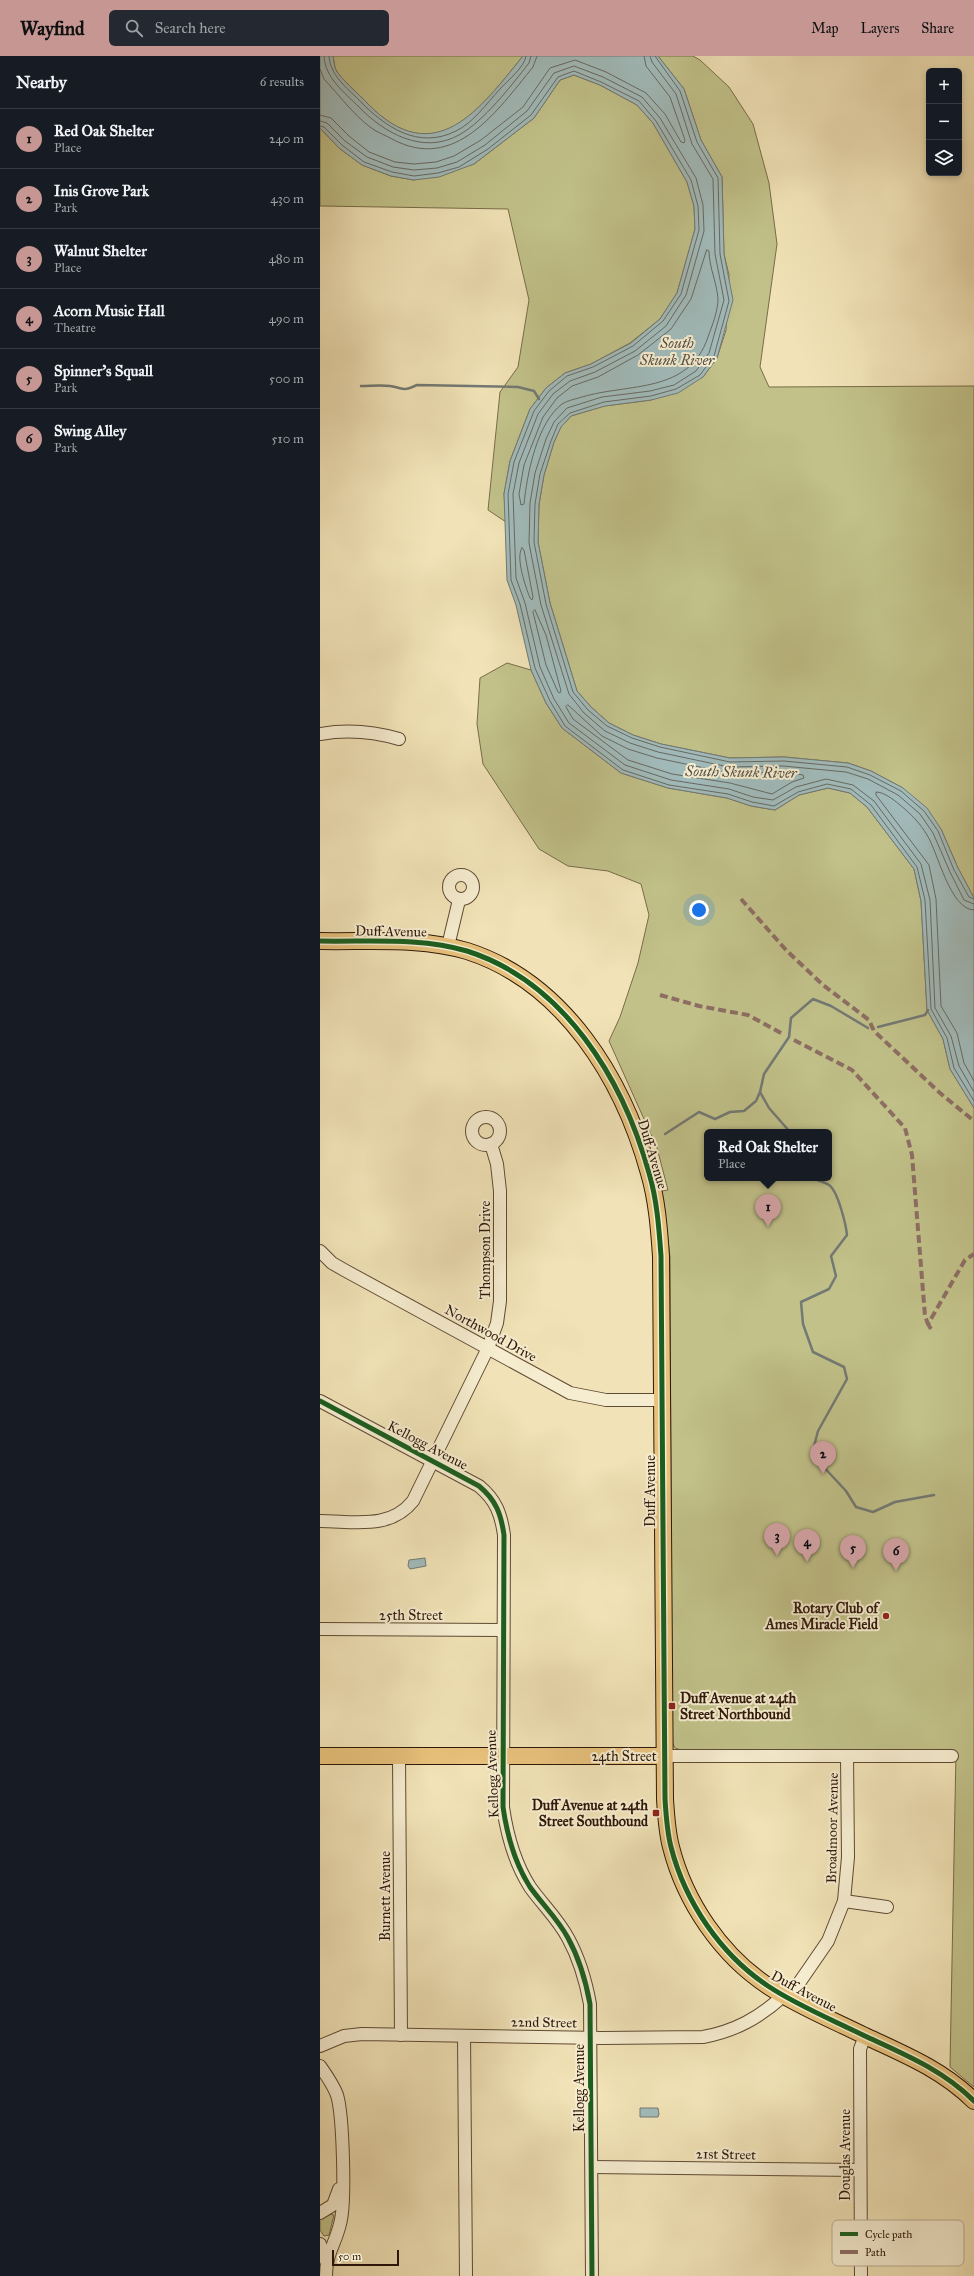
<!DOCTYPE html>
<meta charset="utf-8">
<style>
:root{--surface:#171b24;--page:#242831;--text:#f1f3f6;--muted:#9ea1a6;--line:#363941;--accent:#c59692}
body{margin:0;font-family:"IM FELL Great Primer",serif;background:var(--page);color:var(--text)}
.controls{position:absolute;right:12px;top:12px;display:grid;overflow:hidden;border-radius:6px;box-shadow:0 2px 6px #0003}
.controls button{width:36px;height:36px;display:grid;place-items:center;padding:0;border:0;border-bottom:1px solid var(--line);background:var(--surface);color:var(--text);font:20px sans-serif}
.scale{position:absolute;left:12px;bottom:10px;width:67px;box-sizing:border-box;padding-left:4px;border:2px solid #2e1709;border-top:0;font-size:11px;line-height:14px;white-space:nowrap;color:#2e1709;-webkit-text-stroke:3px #f6edd0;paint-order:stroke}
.you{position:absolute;left:379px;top:854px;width:14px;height:14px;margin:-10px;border:3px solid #fff;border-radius:50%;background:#1a73e8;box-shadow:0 0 0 6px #1a73e833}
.badge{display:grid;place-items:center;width:26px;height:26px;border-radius:50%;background:var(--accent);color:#111;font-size:13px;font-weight:700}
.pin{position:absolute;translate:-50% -33px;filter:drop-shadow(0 1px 2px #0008)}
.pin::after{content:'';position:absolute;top:21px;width:14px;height:12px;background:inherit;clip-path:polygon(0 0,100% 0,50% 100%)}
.popup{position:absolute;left:384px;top:1073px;width:128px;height:52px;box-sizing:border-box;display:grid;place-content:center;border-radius:6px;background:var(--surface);filter:drop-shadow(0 1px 3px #0005);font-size:13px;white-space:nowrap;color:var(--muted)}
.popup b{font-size:15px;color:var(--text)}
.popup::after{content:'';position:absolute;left:50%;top:100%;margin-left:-8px;border:8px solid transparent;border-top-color:var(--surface)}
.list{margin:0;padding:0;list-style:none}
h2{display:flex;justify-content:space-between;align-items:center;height:52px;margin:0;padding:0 16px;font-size:17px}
h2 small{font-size:13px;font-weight:400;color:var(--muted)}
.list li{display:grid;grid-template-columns:26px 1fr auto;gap:12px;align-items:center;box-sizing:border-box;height:60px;padding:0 16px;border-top:1px solid var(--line)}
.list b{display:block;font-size:15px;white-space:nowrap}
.list p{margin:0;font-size:13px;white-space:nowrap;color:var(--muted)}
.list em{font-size:13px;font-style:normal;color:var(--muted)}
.icon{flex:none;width:22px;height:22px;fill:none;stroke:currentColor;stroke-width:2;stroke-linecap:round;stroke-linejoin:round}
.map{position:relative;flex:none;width:654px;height:2220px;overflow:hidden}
header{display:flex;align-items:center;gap:24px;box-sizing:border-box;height:56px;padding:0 20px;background:var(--accent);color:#111}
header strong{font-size:19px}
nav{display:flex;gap:22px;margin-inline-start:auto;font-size:14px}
.search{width:280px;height:36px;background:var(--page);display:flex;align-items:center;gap:10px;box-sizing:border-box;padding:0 14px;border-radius:6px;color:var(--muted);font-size:15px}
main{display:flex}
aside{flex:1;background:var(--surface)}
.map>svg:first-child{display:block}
</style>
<header>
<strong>Wayfind</strong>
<div class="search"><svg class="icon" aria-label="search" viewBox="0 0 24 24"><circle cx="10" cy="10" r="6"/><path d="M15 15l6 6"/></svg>Search here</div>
<nav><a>Map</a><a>Layers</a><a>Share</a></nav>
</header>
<main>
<aside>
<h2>Nearby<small>6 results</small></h2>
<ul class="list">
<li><span class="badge">1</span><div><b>Red Oak Shelter</b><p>Place</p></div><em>240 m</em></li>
<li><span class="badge">2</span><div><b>Inis Grove Park</b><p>Park</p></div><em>430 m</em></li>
<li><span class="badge">3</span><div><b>Walnut Shelter</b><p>Place</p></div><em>480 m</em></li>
<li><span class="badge">4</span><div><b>Acorn Music Hall</b><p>Theatre</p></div><em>490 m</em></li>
<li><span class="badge">5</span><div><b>Spinner's Squall</b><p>Park</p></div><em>500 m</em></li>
<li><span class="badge">6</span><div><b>Swing Alley</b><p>Park</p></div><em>510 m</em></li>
</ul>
</aside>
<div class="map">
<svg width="654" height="2220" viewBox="0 0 654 2220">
<rect width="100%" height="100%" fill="#f1e3b7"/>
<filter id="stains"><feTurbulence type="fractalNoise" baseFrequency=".005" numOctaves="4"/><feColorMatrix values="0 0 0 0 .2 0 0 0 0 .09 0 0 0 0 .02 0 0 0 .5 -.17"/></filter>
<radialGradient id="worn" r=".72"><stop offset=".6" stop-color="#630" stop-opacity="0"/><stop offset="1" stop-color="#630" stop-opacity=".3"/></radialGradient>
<!-- green -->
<g fill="#c1c189" stroke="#786c49" fill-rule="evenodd">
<path d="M13,0H203C160,53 115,117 48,48C40,39 19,22 15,12C14,8 14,4 13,0Z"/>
<path d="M338,0H373L380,4L409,31L433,68L449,127L457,188L440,311L449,331L654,330V842L638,812L621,773L583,732L551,715L528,707L464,701L410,702L341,688L313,679L289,667L271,651L257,635L230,547L218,486L219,449L224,419L234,386L241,371L251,360L284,350L331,344L383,321L397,302L406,274L409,219L404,198L402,121L381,84L364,33Z"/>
<path d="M254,19L280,29L317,49L333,67L367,126L374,150L375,173L357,237L340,263L310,287L271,308L245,317L226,332L210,353L190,405L184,438L186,466L168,454L180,336L198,311L209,244L188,153L0,150V72L19,92L42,109L71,120L94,124L154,108L214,62L240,24Z"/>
<path d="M187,607L211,614L226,647L242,672L301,717L348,732L407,742L431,750L455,754L479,739L508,732L530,737L547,751L594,813L601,845L607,954L623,983L630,1013L654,1052V2031L630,2011L636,1696L361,1694L355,1692L352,1686L350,1201L342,1135L348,1134L337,1092L289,985L300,961L318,907L329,859L321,828L288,815L248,810L219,793L163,708L157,668L160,622ZM387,1076H509V1122H387Z"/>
<path d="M10,2158L14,2159L9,2179L4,2180L0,2174V2162Z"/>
</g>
<!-- water -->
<g fill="#a1bbbb" stroke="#737974">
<path d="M0,0H13C14,4 14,8 15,12C19,22 40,39 48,48C115,116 160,53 203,0H338L364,33L381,84L402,121L404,198L413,244L397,302L383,321L358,337L331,344L285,350L251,360L241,371L234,386L224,419L219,448L218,486L230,547L257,635L271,651L289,667L313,679L341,688L410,702L464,701L528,707L551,715L583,732L607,752L621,773L638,812L654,842V1052L630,1013L623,983L607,954L601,845L594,813L547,751L530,737L508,732L479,739L455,754L431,750L407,742L348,732L301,717L242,672L226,647L211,614L196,549L187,524L184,438L190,405L210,353L226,332L245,317L271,308L311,287L340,263L357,237L375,173L374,150L367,126L333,67L317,49L280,29L254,19L240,24L214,62L154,108L119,121L94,124L71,120L42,109L19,92L0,72Z"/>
<path d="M105,1502L106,1510L90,1513L88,1510L89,1504Z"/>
<path d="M320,2052H338L339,2058L338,2061H320Z"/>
</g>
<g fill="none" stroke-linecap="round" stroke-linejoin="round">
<!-- shore -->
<g stroke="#686962" stroke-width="1">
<path d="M4,0C5,22 24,36 39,51C64,77 103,99 139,79C164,65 191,30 209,7L211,0"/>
<path d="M9,0C10,19 26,31 39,44C65,71 98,94 136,75C153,67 167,47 180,33C187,25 205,11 206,0"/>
<path d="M330,0L332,6L356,38L372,88L393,123L395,198L404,244L389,297L376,315L354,329L330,335L282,341L247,352L234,366L226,383L215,417L210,447L209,487L221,549L249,638L264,657L285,675L310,687L338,696L409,711L463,710L526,716L548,723L578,739L600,758L613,777L630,816L644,844L654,848"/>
<path d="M335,0L360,35L377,86L398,122L400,198L409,245L394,300L380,319L356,333L331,340L284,346L250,357L238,368L231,385L220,418L215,448L214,486L226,548L253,636L268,654L287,670L312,682L340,691L410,706L464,705L527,711L550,719L581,735L604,755L618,775L634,814L649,841L654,843"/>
<path d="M0,13L4,23C19,39 33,58 50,71C56,76 65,79 72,83C135,117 177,55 213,11L217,0"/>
<path d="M0,59L11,62L29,80L49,96L75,106L94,108L116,106L134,100L161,84L203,51L230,12L255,4L286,16L326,37L345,58L361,86L364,87L365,84L350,41L326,10L324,0"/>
<path d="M0,65L7,67L25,85L47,101L73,111L94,114L117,112L137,106L165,89L207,55L234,17L254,10L283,21L322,41L340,62L376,122L383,149L384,175L366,239L346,270L315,295L275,316L250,325L233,338L218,358L199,407L193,438L196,522L205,547L220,611L234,643L249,667L305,709L351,724L409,733L433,741L453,744L476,731L506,723L533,729L554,745L601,808L610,844L615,952L631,980L639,1010L654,1036"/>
<path d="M0,70L4,71L22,89L44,106L72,116L94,120L118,117L139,111L168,93L211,59L238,21L254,15L281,26L319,45L336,65L371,124L378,150L379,174L361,238L343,265L313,290L273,311L247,320L229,335L214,355L194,406L188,438L191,524L200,548L215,612L230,645L245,670L303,714L349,729L408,738L432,746L454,750L478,736L507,728L531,733L551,749L597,811L605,844L611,953L627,982L634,1012L654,1045"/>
<path d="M387,194L389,195C389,211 397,227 398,243C398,255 392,270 388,281C369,338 309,327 262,341C256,343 248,344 242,348C217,367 207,418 204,448L201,449L199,438L204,409L223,361L237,342L252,330L278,321L318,299L351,273L371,243Z"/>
<path d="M202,492L204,494L213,541L212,544L210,542C206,532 195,501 202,492Z"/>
<path d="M215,554L226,579L241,635L240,637L238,636L226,609L213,556Z"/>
<path d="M248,649L282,680L308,693L337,702L408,717L463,716L483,719L484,722L472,726L452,738L410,727L352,718L308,704L253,663L246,651Z"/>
<path d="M654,854C630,854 618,796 607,779C600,767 591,758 580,749C574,744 564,736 556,736V739L609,809L616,843L621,950L637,977L644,1007L654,1025"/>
</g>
<!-- stream -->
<g stroke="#737974" stroke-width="2.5">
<path d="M41,330C50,330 61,329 70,330C84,332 82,336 97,329L198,331L214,335L219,343"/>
<path d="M558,971L605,959L608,954"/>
<path d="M470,1076L449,1052L440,1036L444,1018L469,981L471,962L493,943L511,950L548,972"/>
<path d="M345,1078L379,1056L395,1063L410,1056L424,1055L436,1045L440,1036"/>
<path d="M492,1122C497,1124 504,1126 509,1129C518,1135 526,1169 527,1179L511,1200L516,1220L509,1233L481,1246L483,1268L493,1296L524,1311L527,1323L498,1375L493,1394L501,1408L526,1435L536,1451L553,1456L575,1446L614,1439"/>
</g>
<defs>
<g id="minor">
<path d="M0,678C28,673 52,675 79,683"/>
<circle cx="141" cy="831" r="12"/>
<path d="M128,890L139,844"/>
<circle cx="166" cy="1075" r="14"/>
<path d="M0,1195L12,1207L26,1215L250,1337L286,1344H342"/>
<path d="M0,1345L159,1430C176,1444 181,1458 184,1479L183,1751C187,1779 194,1806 210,1831C222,1848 238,1863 248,1882C259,1902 266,1926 270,1948L272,2220"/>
<path d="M0,1465C34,1465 70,1474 93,1445L168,1292L177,1267L180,1245V1135L177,1108L171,1088"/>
<path d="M0,1573L182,1574"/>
<path d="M79,1700L81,1979"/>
<path d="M344,1700H632"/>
<path d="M524,1845L567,1851"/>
<path d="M468,1943L508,1885L524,1845L528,1801L527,1700"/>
<path d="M144,1980L146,2220"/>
<path d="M0,1990L24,1980L42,1978L282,1982L383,1981C415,1975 439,1962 463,1940"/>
<path d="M0,2010C6,2019 13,2028 17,2039C23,2059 26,2147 20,2168C15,2189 6,2197 6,2220"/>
<path d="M272,2111L540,2114"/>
<path d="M0,2157L13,2149L19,2133"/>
<path d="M0,2188L6,2205"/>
<path d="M541,2220L540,1993L545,1980"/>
</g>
<g id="major">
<path d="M0,885C48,886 101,881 147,895C244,926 303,1023 329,1117C337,1144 339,1172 341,1200L345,1743C346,1759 347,1776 351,1791C365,1846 401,1899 448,1930C478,1950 513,1964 545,1980C584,1998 623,2014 654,2045"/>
<path d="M0,1700H344"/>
</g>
</defs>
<!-- minor casing -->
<use href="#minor" stroke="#5f4a34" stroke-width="14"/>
<!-- major casing -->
<use href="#major" stroke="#2e1709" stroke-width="18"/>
<!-- minor -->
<use href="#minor" stroke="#f6edd0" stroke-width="12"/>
<!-- major -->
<use href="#major" stroke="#e8c27c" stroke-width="16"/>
<!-- quiet -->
<g stroke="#8d6e63" stroke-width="4" stroke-dasharray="8 4" stroke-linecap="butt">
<path d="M421,843L466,894L503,929L549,964L554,975L620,1037L654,1065"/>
<path d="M340,939L379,950L428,959L463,978"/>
<path d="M474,984L532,1014L585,1072L592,1099L605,1260L608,1268"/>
<path d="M611,1273L608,1268L645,1204L654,1198"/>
</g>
<defs>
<g id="cycleway">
<path d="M0,885C48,886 101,881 147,895C244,926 303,1023 329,1117C337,1144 339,1172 341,1200L345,1743C346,1759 347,1776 351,1791C365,1846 401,1899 448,1930C478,1950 513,1964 545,1980C584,1998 623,2014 654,2045"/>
<path d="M0,1345L159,1430C176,1444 181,1458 184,1479L183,1751C187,1779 194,1806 210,1831C222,1848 238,1863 248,1882C259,1902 266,1926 270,1948L272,2220"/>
</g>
</defs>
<!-- cycleway casing -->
<use href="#cycleway" stroke="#f6edd0" stroke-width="8"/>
<!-- cycleway -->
<use href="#cycleway" stroke="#1b5e20" stroke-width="5"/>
</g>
<!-- markers -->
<g fill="#8f2418" stroke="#f6edd0" stroke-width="1.5">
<circle cx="566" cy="1560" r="4"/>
<rect x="348" y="1646" width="8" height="8" rx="2"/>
<rect x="332" y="1753" width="8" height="8" rx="2"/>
</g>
<g text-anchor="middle" stroke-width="4" stroke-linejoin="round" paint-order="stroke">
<!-- street labels -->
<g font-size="14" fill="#2e1709" stroke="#f6edd0">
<text transform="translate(71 875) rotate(1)" y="5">Duff Avenue</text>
<text transform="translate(333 1098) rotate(73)" y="5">Duff Avenue</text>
<text transform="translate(165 1194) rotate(-90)" y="5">Thompson Drive</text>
<text transform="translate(171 1277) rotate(29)" y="5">Northwood Drive</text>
<text transform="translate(108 1389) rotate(28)" y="5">Kellogg Avenue</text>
<text transform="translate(330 1435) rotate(-90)" y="5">Duff Avenue</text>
<text x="91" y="1564">25th Street</text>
<text x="304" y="1705">24th Street</text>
<text transform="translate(172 1718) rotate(-92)" y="5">Kellogg Avenue</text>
<text transform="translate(512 1772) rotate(-89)" y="5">Broadmoor Avenue</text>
<text transform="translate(65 1840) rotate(-90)" y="5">Burnett Avenue</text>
<text transform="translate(484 1935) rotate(28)" y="5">Duff Avenue</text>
<text transform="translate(224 1966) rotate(1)" y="5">22nd Street</text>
<text transform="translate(259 2032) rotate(-90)" y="5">Kellogg Avenue</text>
<text transform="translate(406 2098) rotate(1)" y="5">21st Street</text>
<text transform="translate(525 2099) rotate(-90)" y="5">Douglas Avenue</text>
</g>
<!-- poi labels -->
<g font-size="14" font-weight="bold" fill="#2e1709" stroke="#f6edd0" text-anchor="end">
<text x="558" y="1557">Rotary Club of<tspan x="558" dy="16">Ames Miracle Field</tspan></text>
<text x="360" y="1647" text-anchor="start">Duff Avenue at 24th<tspan x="360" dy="16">Street Northbound</tspan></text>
<text x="328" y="1754">Duff Avenue at 24th<tspan x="328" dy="16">Street Southbound</tspan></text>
</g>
<!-- water labels -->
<g font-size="15" font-style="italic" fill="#565047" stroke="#f6edd0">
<text x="357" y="292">South<tspan x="357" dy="17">Skunk River</tspan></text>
<text transform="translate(421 716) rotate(1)" y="5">South Skunk River</text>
</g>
</g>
<!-- legend -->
<rect x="512" y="2164" width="132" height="46" rx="6" fill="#f6edd0" stroke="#baad94" stroke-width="1"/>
<rect x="520" y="2176" width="18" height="4" fill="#1b5e20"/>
<rect x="520" y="2194" width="18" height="4" fill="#8d6e63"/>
<g font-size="11" fill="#2e1709">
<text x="545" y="2182">Cycle path</text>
<text x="545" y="2200">Path</text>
</g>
<rect width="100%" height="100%" filter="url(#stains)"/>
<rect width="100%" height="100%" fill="url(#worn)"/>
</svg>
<div class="controls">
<button>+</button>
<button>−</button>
<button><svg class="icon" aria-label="layers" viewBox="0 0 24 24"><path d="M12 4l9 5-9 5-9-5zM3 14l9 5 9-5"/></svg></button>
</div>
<div class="scale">50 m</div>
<div class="you"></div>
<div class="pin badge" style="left:448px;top:1171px">1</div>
<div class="popup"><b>Red Oak Shelter</b>Place</div>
<div class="pin badge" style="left:503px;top:1418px">2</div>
<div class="pin badge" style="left:457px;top:1500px">3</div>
<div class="pin badge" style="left:487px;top:1506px">4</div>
<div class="pin badge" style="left:533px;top:1512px">5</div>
<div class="pin badge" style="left:576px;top:1515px">6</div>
</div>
</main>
